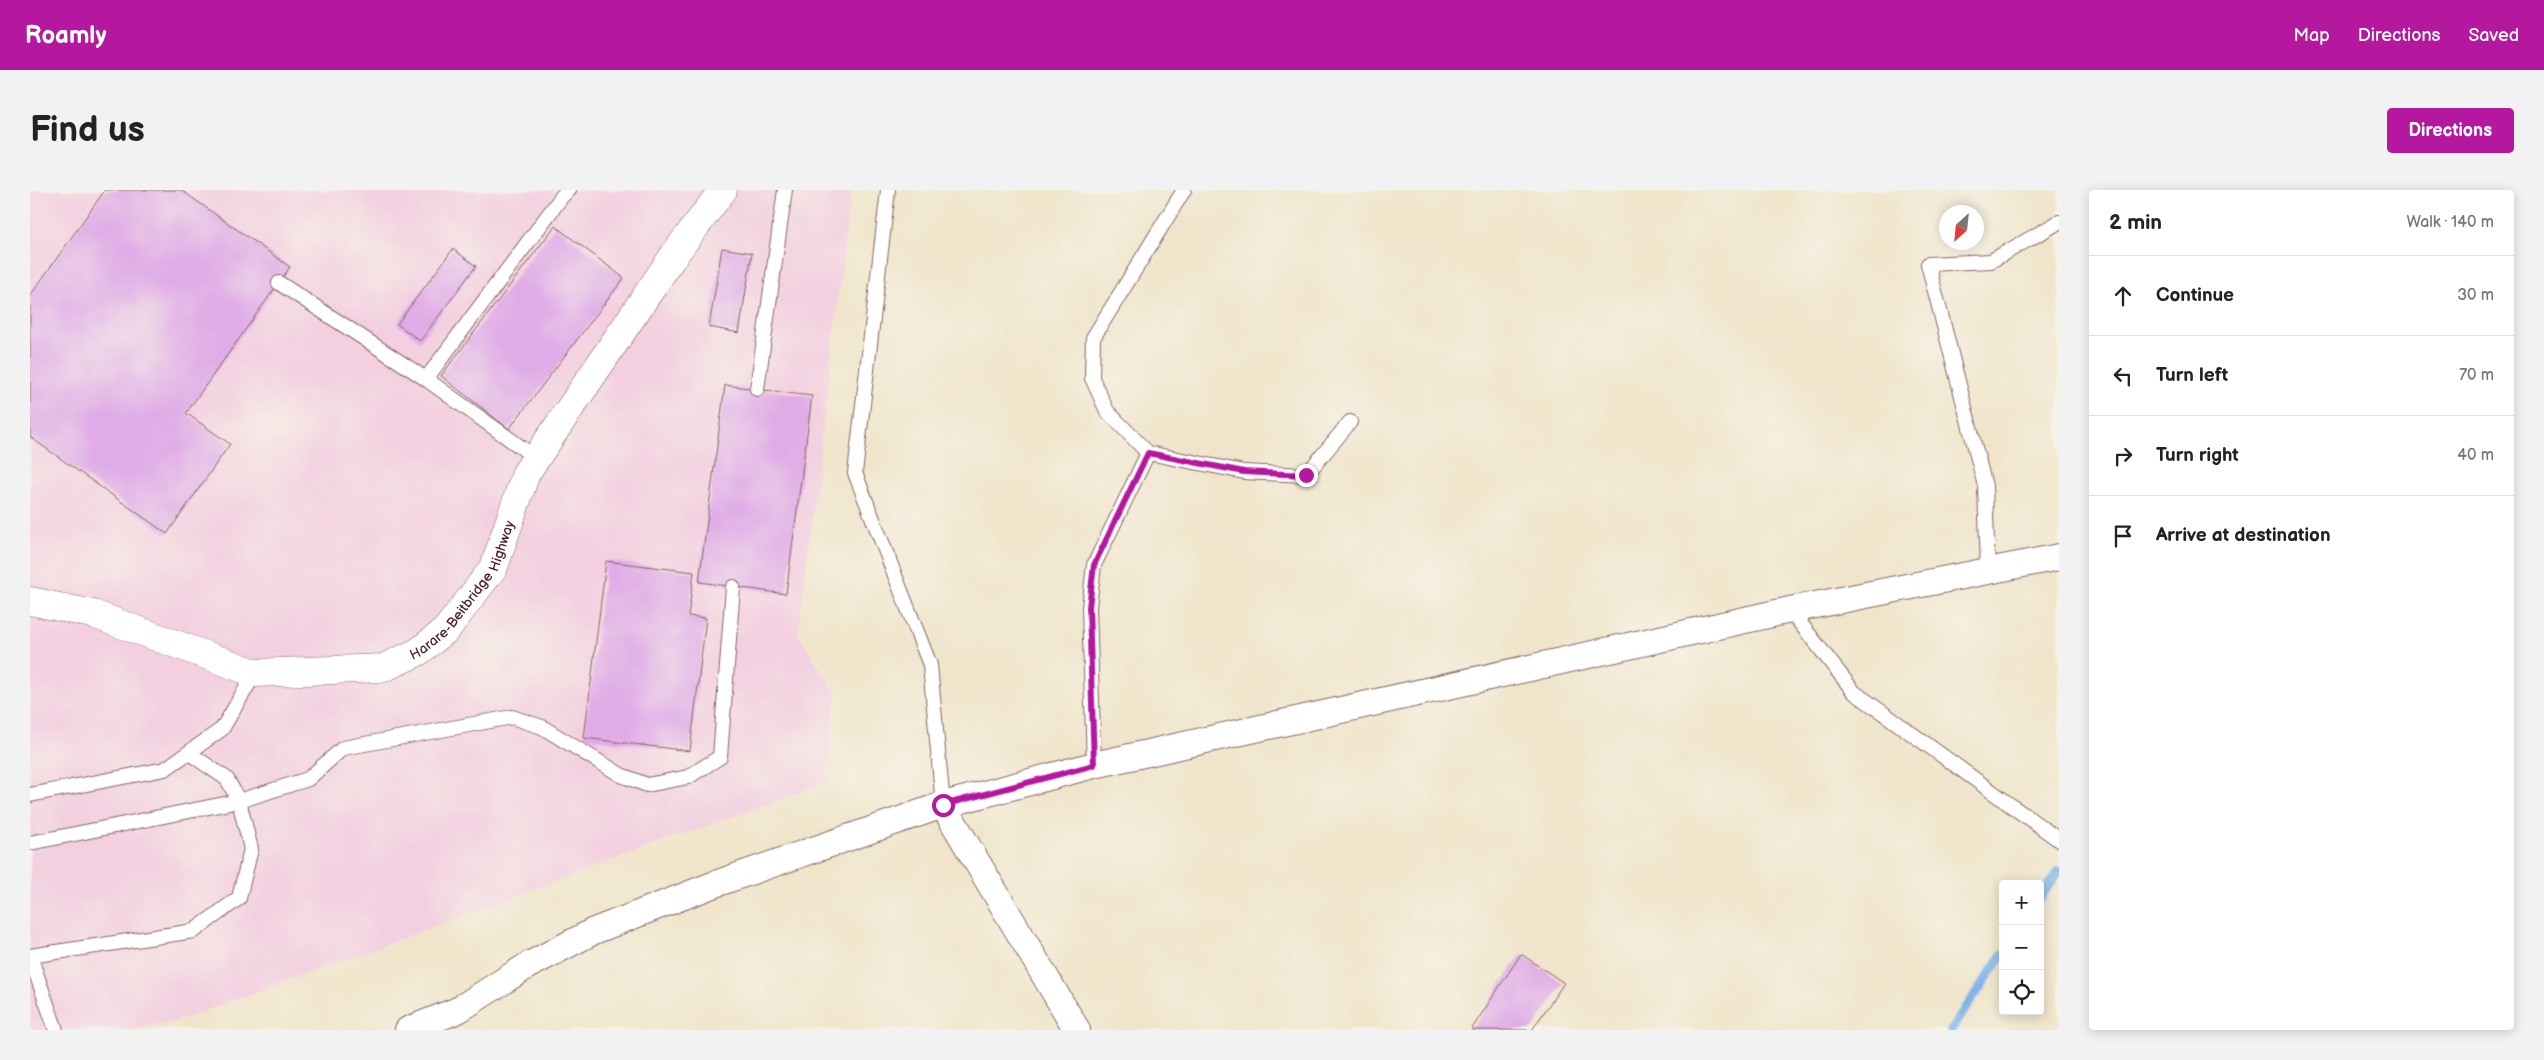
<!DOCTYPE html>
<meta charset="utf-8">
<style>
:root{--surface:#fff;--page:#f2f2f2;--text:#222;--muted:#767676;--line:#e0e0e0;--accent:#b5179e}
body{margin:0;font-family:"Balsamiq Sans",sans-serif;background:var(--page);color:var(--text)}
.controls{position:absolute;right:15px;bottom:15px;display:grid;overflow:hidden;border-radius:5px;box-shadow:0 2px 12px #0003}
.controls button{width:45px;height:45px;display:grid;place-items:center;padding:0;border:0;border-bottom:1px solid var(--line);background:var(--surface);color:var(--text);font:25px sans-serif}
.compass{position:absolute;left:1909px;top:15px;width:45px;height:45px;border-radius:50%;background:var(--surface);box-shadow:0 2px 12px #0003;rotate:207deg}
.stop{position:absolute;width:15px;height:15px;margin:-11px;border:4px solid #b5179e;border-radius:50%;background:#fff}
.stop.end{background:#b5179e;border-color:#fff;box-shadow:0 1px 5px #0008}
.list{margin:0;padding:0;list-style:none}
h2{display:flex;justify-content:space-between;align-items:center;height:65px;margin:0;padding:0 20px;font-size:21px}
h2 small{font-size:16px;font-weight:400;color:var(--muted)}
.list li{display:grid;grid-template-columns:32px 1fr auto;gap:15px;align-items:center;box-sizing:border-box;height:80px;padding:0 20px;border-top:1px solid var(--line)}
.list b{display:block;font-size:19px;white-space:nowrap}
.list em{font-size:16px;font-style:normal;color:var(--muted)}
.icon{flex:none;width:28px;height:28px;fill:none;stroke:currentColor;stroke-width:2;stroke-linecap:round;stroke-linejoin:round}
.map{position:relative;flex:none;width:2029px;height:840px;overflow:hidden;border-radius:5px}
header{display:flex;align-items:center;gap:30px;box-sizing:border-box;height:70px;padding:0 25px;background:var(--accent);color:#fff}
header strong{font-size:24px}
nav{display:flex;gap:28px;margin-inline-start:auto;font-size:18px}
.intro{display:flex;align-items:center;justify-content:space-between;box-sizing:border-box;height:120px;padding:0 30px}
h1{margin:0;font-size:35px}
.button{padding:12px 22px;border-radius:5px;background:var(--accent);color:#fff;font-size:18px;font-weight:700}
main{display:flex;gap:30px;padding:0 30px}
aside{flex:1;background:var(--surface);border-radius:5px;box-shadow:0 2px 12px #0003}
.map>svg:first-child{display:block}
</style>
<header>
<strong>Roamly</strong>
<nav><a>Map</a><a>Directions</a><a>Saved</a></nav>
</header>
<div class="intro"><h1>Find us</h1><a class="button">Directions</a></div>
<main>
<div class="map">
<svg width="2029" height="840" viewBox="0 0 2029 840">
<rect width="100%" height="100%" fill="#f7f3e8"/>
<filter id="ink" filterUnits="userSpaceOnUse"><feTurbulence type="fractalNoise" baseFrequency=".02" numOctaves="2"/><feDisplacementMap in="SourceGraphic" scale="10" xChannelSelector="R" yChannelSelector="G"/><feConvolveMatrix kernelMatrix="1 2 1 2 8 2 1 2 1" color-interpolation-filters="sRGB"/></filter>
<filter id="wash" filterUnits="userSpaceOnUse"><feTurbulence type="fractalNoise" baseFrequency=".0096" numOctaves="4" result="noise"/><feDisplacementMap in="SourceGraphic" scale="20" xChannelSelector="R" yChannelSelector="G"/><feGaussianBlur stdDeviation="1.12" result="paint"/><feColorMatrix in="noise" values="0 0 0 0 0 0 0 0 0 0 0 0 0 0 0 0 0 1.4 0 .05"/><feComposite in="paint" operator="in"/></filter>
<g filter="url(#wash)">
<rect width="100%" height="100%" fill="#f0e5cb"/>
<!-- built -->
<path fill="#f3cfe0" d="M0,0H821L768,445L807,504L796,592L144,832L95,840H0Z"/>
<g fill="none" stroke-linecap="round" stroke-linejoin="round">
<!-- stream -->
<g stroke="#7bb2ea" stroke-width="9">
<path d="M2010,708L2029,681"/>
<path d="M1921,840L1973,764"/>
</g>
</g>
<g id="blocks">
<!-- building -->
<g fill="#e0abe7">
<path d="M75,0H151L260,77L156,223L200,254L137,344L0,247V106Z"/>
<path d="M525,36L594,88L479,239L411,186Z"/>
<path d="M692,58L722,63L709,143L679,137Z"/>
<path d="M423,59L446,76L390,151L367,134Z"/>
<path d="M695,195L782,206L756,404L669,392Z"/>
<path d="M576,371L664,382L658,426L676,428L660,561L554,548Z"/>
<path d="M1491,764L1534,793L1502,840H1441Z"/>
</g>
</g>
</g>
<g filter="url(#ink)">
<use href="#blocks" fill-opacity="0" stroke="#846463" stroke-width="1"/>
<g fill="none" stroke-linecap="round" stroke-linejoin="round">
<defs>
<g id="service">
<path d="M858,0L825,283L900,475L913,615"/>
<path d="M1154,0L1063,148L1062,188L1077,221L1118,263L1214,282L1276,285L1320,232"/>
<path d="M249,93L396,189L506,268"/>
<path d="M396,189L533,5L539,0"/>
<path d="M727,199L755,0"/>
<path d="M1958,381L1955,296L1898,74L1961,71L2029,32"/>
<path d="M1760,420L1824,502L2029,650"/>
<path d="M1064,575L1059,417L1064,375L1118,263"/>
<path d="M0,605L135,579L192,539L225,483"/>
<path d="M0,653L209,611L278,589L313,558L482,527L512,537L591,585L617,595L658,587L690,567L703,397"/>
<path d="M0,766L164,741L209,708L221,659L209,611L197,589L159,563"/>
<path d="M0,766L26,840"/>
</g>
<g id="minor">
<path d="M913,615L1047,840"/>
<path d="M378,840L428,820L497,776L564,741L685,694L913,615L1064,575L1760,420L2029,367"/>
</g>
<g id="trunk">
<path id="s1" d="M0,411L63,424L225,483L353,478L388,462L416,440L464,377L496,283L644,65L693,0"/>
</g>
</defs>
<!-- service casing -->
<use href="#service" stroke="#846463" stroke-width="16"/>
<!-- minor casing -->
<use href="#minor" stroke="#846463" stroke-width="28"/>
<!-- trunk casing -->
<use href="#trunk" stroke="#846463" stroke-width="29"/>
<!-- service -->
<use href="#service" stroke="#fff" stroke-width="14"/>
<!-- minor -->
<use href="#minor" stroke="#fff" stroke-width="26"/>
<!-- trunk -->
<use href="#trunk" stroke="#fff" stroke-width="28"/>
</g>
</g>
<g fill="none" stroke-linecap="round" stroke-linejoin="round" filter="url(#ink)">
<!-- route -->
<path stroke="#b5179e" stroke-width="6" d="M913,615L1064,575L1059,417L1064,375L1118,263L1214,282L1276,285"/>
</g>
<g text-anchor="middle" stroke-width="4" stroke-linejoin="round" paint-order="stroke">
<!-- street labels -->
<g font-size="14" fill="#4a1f2b" stroke="#f7f3e8">
<text dy="5" stroke="none"><textPath href="#s1" startOffset="481">Harare-Beitbridge Highway</textPath></text>
</g>
</g>
</svg>
<div class="controls">
<button>+</button>
<button>−</button>
<button><svg class="icon" aria-label="locate" viewBox="0 0 24 24"><circle cx="12" cy="12" r="6"/><path d="M12 2v4M12 18v4M2 12h4M18 12h4"/></svg></button>
</div>
<svg class="compass" viewBox="-18 -18 36 36"><path d="M0-13l5 13h-10z" fill="#e53935"/><path d="M0 13l5-13h-10z" fill="#767676"/></svg>
<div class="stop" style="left:913px;top:615px"></div>
<div class="stop end" style="left:1276px;top:285px"></div>
</div>
<aside>
<h2>2 min<small>Walk · 140 m</small></h2>
<ul class="list">
<li><svg class="icon" aria-label="ahead" viewBox="0 0 24 24"><path d="M12 20V5M6 11l6-6 6 6"/></svg><div><b>Continue</b></div><em>30 m</em></li>
<li><svg class="icon" aria-label="left" viewBox="0 0 24 24"><path d="M17 20v-9H6M10 6l-5 5 5 5"/></svg><div><b>Turn left</b></div><em>70 m</em></li>
<li><svg class="icon" aria-label="right" viewBox="0 0 24 24"><path d="M7 20v-9h11M14 6l5 5-5 5"/></svg><div><b>Turn right</b></div><em>40 m</em></li>
<li><svg class="icon" aria-label="arrive" viewBox="0 0 24 24"><path d="M6 21V4h12l-3 4 3 4H6"/></svg><div><b>Arrive at destination</b></div></li>
</ul>
</aside>
</main>
